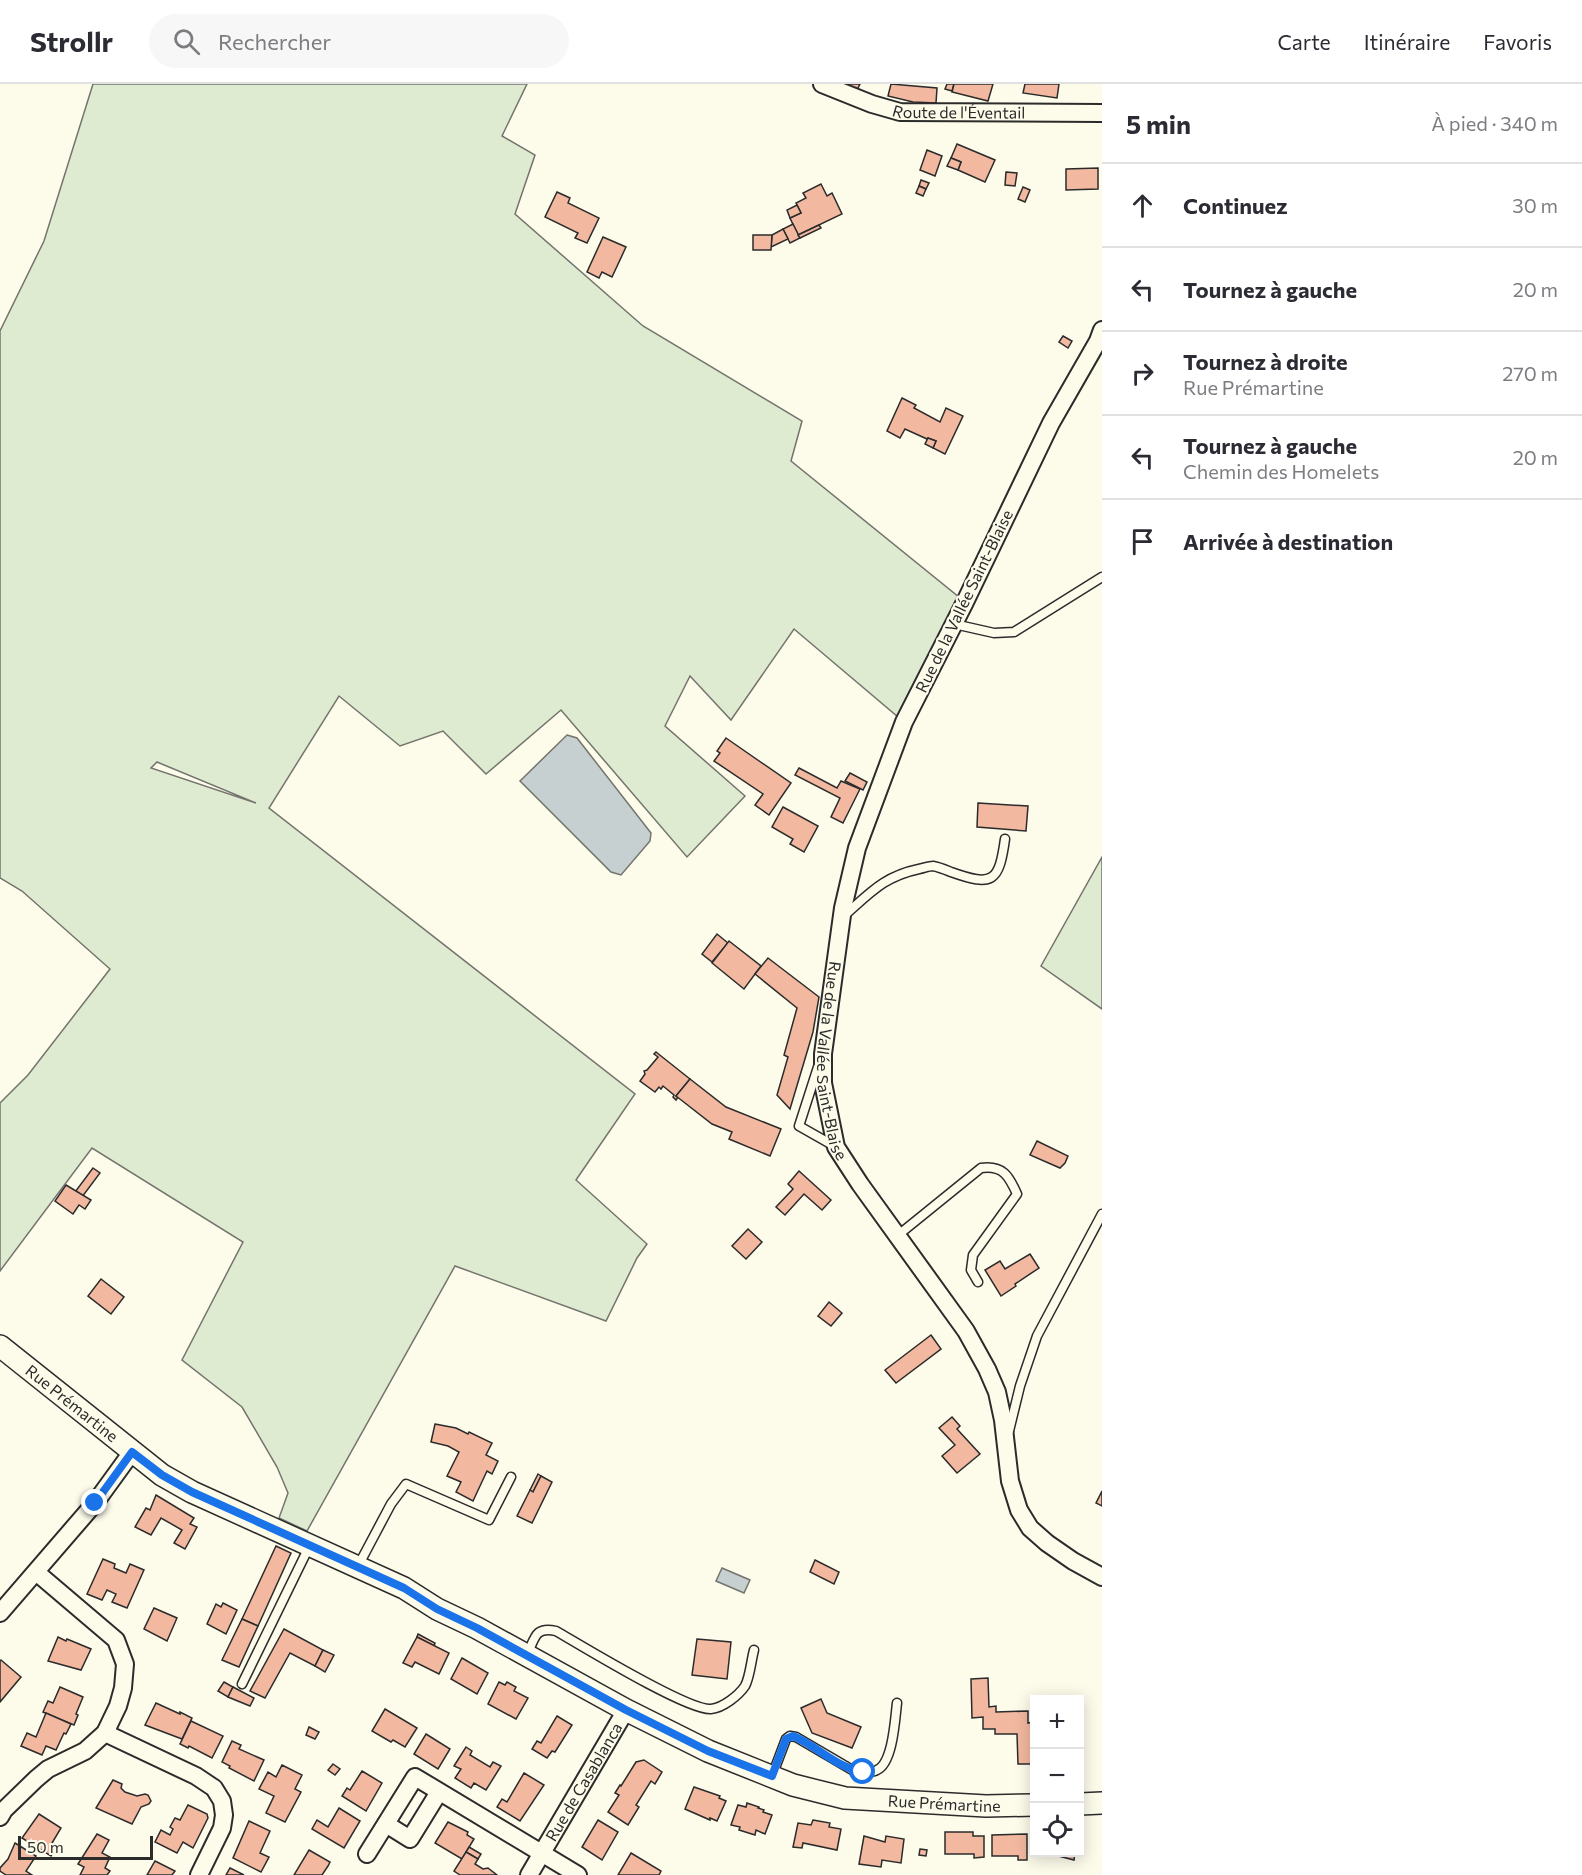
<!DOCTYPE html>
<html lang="fr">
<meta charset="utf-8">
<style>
:root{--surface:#fff;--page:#f7f7f7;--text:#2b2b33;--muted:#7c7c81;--line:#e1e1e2}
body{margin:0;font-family:Commissioner,sans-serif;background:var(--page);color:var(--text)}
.controls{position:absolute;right:18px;bottom:18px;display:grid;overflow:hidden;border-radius:0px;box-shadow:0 3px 15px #0003}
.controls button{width:54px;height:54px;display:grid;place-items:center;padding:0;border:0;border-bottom:2px solid var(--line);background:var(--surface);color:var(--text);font:30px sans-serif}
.scale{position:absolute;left:18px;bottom:15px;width:135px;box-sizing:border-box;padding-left:6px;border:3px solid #2b2b2b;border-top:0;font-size:16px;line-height:21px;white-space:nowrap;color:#2b2b2b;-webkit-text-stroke:4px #fdfbea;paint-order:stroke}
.stop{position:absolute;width:18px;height:18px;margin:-14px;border:4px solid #1a73e8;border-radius:50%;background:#fff}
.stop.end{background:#1a73e8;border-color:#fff;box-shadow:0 2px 6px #0008}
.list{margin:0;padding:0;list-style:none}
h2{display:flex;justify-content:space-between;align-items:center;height:78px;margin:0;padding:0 24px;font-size:26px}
h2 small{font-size:20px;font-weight:400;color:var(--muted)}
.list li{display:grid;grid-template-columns:39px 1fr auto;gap:18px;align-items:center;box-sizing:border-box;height:84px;padding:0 24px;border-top:2px solid var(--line)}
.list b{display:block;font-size:22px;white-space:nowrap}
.list p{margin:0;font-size:20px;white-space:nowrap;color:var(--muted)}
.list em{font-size:20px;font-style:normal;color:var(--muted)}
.icon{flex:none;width:33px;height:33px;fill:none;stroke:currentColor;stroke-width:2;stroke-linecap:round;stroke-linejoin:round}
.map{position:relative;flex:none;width:1102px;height:1791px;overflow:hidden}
header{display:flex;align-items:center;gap:36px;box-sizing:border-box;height:84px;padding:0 30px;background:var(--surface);border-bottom:2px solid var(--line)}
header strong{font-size:28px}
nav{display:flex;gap:33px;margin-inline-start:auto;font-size:21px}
.search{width:420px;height:54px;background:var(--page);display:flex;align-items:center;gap:15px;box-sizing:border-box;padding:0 21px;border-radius:33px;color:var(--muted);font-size:22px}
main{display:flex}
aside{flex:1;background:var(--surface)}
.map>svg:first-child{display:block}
</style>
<header>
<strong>Strollr</strong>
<div class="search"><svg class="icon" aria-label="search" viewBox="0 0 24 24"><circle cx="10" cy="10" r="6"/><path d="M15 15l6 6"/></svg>Rechercher</div>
<nav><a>Carte</a><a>Itinéraire</a><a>Favoris</a></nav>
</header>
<main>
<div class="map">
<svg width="1102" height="1791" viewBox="0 0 1102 1791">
<rect width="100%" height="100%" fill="#fdfbea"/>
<!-- green -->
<g fill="#deebd1" stroke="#74746e" stroke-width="1.5" fill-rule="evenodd">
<path d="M93,0H527L502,52L535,71L515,130L643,242L802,337L791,377L965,518L904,638L794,545L731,636L690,592L665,642L745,712L687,773L561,626L486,690L443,647L400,662L339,612L269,724L635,1010L576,1096L647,1160L637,1174L606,1237L455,1182L307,1447L279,1434L288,1409L277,1383L242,1323L182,1276L243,1158L92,1064L0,1187V1019L28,991L110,885L22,807L0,794V247L44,157ZM157,678L256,719L151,684Z"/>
<path d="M1102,773V925L1041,882Z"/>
</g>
<!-- water -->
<g fill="#c7d0d0" stroke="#74746e" stroke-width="1.5">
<path d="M567,651L577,654L651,749L650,757L621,791L611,788L520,697Z"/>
<path d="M722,1484L750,1496L744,1509L716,1497Z"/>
</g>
<!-- building -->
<g fill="#f2b8a0" stroke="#2b2b2b" stroke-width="1.5">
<path d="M845,0H860L857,6Z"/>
<path d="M891,0L937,4L936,19L913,18L888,12Z"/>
<path d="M947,0H954L952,7L945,5Z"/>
<path d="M954,0H993L988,17L952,8Z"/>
<path d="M1025,0H1059L1057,14L1023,9Z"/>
<path d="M957,60L995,76L985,98L958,86L961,78L951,74Z"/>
<path d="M927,66L942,72L935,92L920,86Z"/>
<path d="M951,74L961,78L958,86L947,82Z"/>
<path d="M1098,84V105L1066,106V85Z"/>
<path d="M1006,88L1017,89L1015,102L1005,101Z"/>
<path d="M921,96L929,99L926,105L919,102Z"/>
<path d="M821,100L827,112L832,109L842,130L798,151L790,134L801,129L796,119L806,114L803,109Z"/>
<path d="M919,102L926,105L923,112L916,109Z"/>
<path d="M1023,103L1030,106L1025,118L1018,115Z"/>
<path d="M557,108L570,114L568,119L599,134L587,159L575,154L578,149L545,133Z"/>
<path d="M797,121L801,129L790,134L787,126Z"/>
<path d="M793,140L800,154L790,159L783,145Z"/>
<path d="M819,141L821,144L800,154L798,151Z"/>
<path d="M783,145L788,155L771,163L772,151Z"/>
<path d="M753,151H772L771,166H753Z"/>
<path d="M603,153L626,163L612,193L602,188L599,194L587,188Z"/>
<path d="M1063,252L1072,257L1068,264L1059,258Z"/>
<path d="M902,314L916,321L914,324L940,338L946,324L963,332L945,370L933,364L936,357L928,354L927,355L905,345L900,354L887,347Z"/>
<path d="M928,354L936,357L933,364L925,360Z"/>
<path d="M726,654L791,699L769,731L755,721L763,710L714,677L720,669L717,667Z"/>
<path d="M799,684L837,704L841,697L860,705L843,739L831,733L840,714L795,691Z"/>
<path d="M850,689L867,698L863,706L845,697Z"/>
<path d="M978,719L1028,722L1026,747L977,743Z"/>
<path d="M783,723L818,742L804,768L790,760L793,755L772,743Z"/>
<path d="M717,850L728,859L712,878L702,870Z"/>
<path d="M729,857L761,882L744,905L712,879Z"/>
<path d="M768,874L819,913L813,948L790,1025L777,1011L788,973L784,971L797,924L755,890Z"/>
<path d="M656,968L690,995L676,1012L678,1013L676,1016L673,1013L674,1011L663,1002L661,1005L659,1003L655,1008L640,997L645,990L644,987L647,986L658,973L654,970Z"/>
<path d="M690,995L726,1023L781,1045L770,1072L729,1055L732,1048L712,1040L676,1012Z"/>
<path d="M1037,1057L1068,1072L1065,1079L1060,1084L1030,1071Z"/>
<path d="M93,1084L100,1089L82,1113L75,1108Z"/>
<path d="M799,1087L831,1116L822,1126L804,1110L785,1131L776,1123L793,1105L788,1100Z"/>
<path d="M66,1101L91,1116L85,1125L79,1121L73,1130L55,1117Z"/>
<path d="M748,1145L762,1158L746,1175L732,1162Z"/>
<path d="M1030,1170L1039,1184L1015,1200L1016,1202L1001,1212L985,1186L1000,1177L1005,1185Z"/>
<path d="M101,1195L124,1213L111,1230L88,1212Z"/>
<path d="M829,1218L842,1229L831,1242L818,1232Z"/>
<path d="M931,1251L941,1265L896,1299L885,1286Z"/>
<path d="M952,1333L960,1342L957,1345L980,1370L957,1389L942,1372L955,1361L939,1344Z"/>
<path d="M435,1340L456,1344L468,1350L469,1348L492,1359L486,1371L498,1377L492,1390L487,1387L473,1417L456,1408L461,1398L447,1392L459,1368L448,1362L431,1358Z"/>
<path d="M538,1390L541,1392L533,1408L530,1406Z"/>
<path d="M541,1392L552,1398L532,1439L517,1432L530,1406L533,1408Z"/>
<path d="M1102,1407V1422L1096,1419Z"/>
<path d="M156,1411L194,1434L190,1440L197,1443L185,1465L174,1459L182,1446L161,1434L151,1451L135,1443L146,1424L150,1426Z"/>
<path d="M276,1462L291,1469L258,1542L242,1535Z"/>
<path d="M103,1475L115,1480L114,1484L126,1489L130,1480L144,1486L127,1524L112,1518L116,1510L107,1506L102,1516L87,1510Z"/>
<path d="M815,1476L839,1488L834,1500L810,1488Z"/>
<path d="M223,1519L237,1526L226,1550L207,1540L216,1520L221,1523Z"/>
<path d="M154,1524L177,1534L167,1557L144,1545Z"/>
<path d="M242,1535L258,1542L239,1583L222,1576Z"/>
<path d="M284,1545L323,1566L315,1582L290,1569L265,1614L250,1607Z"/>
<path d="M418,1550L435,1559L434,1562L417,1553Z"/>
<path d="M58,1553L66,1557L67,1555L91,1565L81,1586L48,1577Z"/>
<path d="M417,1553L449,1569L439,1590L415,1578L412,1583L403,1579Z"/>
<path d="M697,1555L731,1558L727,1595L692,1591Z"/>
<path d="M323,1566L334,1571L325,1588L315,1582Z"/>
<path d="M462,1574L488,1589L477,1610L451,1595Z"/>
<path d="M1,1576L21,1593L0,1618V1577Z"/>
<path d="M988,1594L989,1623L996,1622V1628L1028,1627V1639L1034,1638V1680H1018L1017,1650H995V1645H983V1633L972,1634L971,1595Z"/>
<path d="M224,1598L233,1603L228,1613L218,1607Z"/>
<path d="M499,1598L505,1601L507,1598L516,1603L514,1607L528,1614L516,1635L488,1620Z"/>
<path d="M60,1603L83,1613L76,1630L78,1631L74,1641L43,1628L48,1617L53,1619Z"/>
<path d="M233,1603L254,1614L250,1622L228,1613Z"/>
<path d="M821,1615L827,1629L861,1643L852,1664L812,1649L801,1624Z"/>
<path d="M156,1619L180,1630V1628L192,1634L182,1655L145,1641Z"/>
<path d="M385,1625L417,1644L405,1663L393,1656L391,1658L372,1647Z"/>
<path d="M46,1629L71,1640L66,1650L64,1649L56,1666L46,1662L42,1671L21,1662L27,1649L36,1653Z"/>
<path d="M557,1632L572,1641L555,1668L552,1667L547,1674L532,1665L537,1657L541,1659Z"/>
<path d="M191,1637L223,1652L212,1674L189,1662L188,1664L180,1660Z"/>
<path d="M309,1643L319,1648L315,1655L306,1651Z"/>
<path d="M426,1650L450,1665L438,1685L414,1670Z"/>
<path d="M232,1657L241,1661L239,1665L264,1676L254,1697L229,1684L230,1682L222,1678Z"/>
<path d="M466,1663L472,1667L470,1671L490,1683L493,1678L501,1682L486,1706L474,1699L471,1704L455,1694L461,1685L454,1682Z"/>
<path d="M644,1676L662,1688L655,1700L651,1697L636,1721L639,1723L628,1741L608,1728L619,1711L615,1709L620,1701L621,1702L636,1678Z"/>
<path d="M333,1680L340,1685L335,1691L328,1686Z"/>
<path d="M282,1681L302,1691L295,1705L301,1708L285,1738L266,1729L274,1712L259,1705L268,1688L276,1693Z"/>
<path d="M362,1687L382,1699L366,1727L342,1712L347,1704L350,1706Z"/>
<path d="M524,1689L544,1701L520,1737L497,1723L502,1715L507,1718Z"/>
<path d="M113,1696L122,1700L121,1704L125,1708L137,1712L145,1710L148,1711L151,1717L149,1720L141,1723L132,1740L96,1724Z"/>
<path d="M694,1703L720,1712L719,1714L726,1717L717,1737L710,1734V1736L685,1725Z"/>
<path d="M747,1719L759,1723L758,1724L764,1726L763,1728L772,1731L765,1750L756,1746L755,1751L739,1746L740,1743L731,1741L738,1721L746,1723Z"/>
<path d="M188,1721L207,1730L208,1734L193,1764L183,1758L177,1769L155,1758L161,1746L170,1751L173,1745L170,1743L175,1734L180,1736Z"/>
<path d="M339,1724L360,1737L344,1764L312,1745L317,1736L328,1743Z"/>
<path d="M39,1730L61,1744L52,1759L57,1762L51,1772L22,1754Z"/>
<path d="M598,1736L618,1748L602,1776L582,1763Z"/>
<path d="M813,1736L830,1739L829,1743L841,1745L837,1766L803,1759L802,1764L793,1763L798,1739L811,1741Z"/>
<path d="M249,1737L270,1747L260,1769L269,1773L261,1788L233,1774Z"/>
<path d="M448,1738L468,1748L467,1751L474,1755L462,1775L435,1759Z"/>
<path d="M945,1748H973V1752H984V1773L974,1774V1770H945Z"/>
<path d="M97,1750L109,1756L102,1769L110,1773L105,1784L110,1787L107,1791H80L84,1783L78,1780Z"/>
<path d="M1027,1750V1776H1018V1772H992V1751Z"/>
<path d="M864,1752L885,1758L886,1752L904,1755L901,1779L882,1776L881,1783L859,1780Z"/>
<path d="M15,1759L36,1772L26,1787L32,1791H6L0,1787V1784L8,1775Z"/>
<path d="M469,1763L481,1770L478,1775L466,1768Z"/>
<path d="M920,1765L927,1766L926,1772L919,1771Z"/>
<path d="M309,1766L330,1778L328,1782L322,1791H294Z"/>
<path d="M466,1768L478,1775L475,1780L483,1785L488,1784L497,1791H460L454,1787Z"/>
<path d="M1043,1768H1075L1074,1776Z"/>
<path d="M631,1769L661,1787L659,1791H618Z"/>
<path d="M155,1777L175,1787L172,1791H147Z"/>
<path d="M230,1784L244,1791H226Z"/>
</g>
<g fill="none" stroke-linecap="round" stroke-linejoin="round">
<defs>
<g id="service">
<path d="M954,540L994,549L1014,548L1102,493"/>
<path d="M845,831C871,808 885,792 919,785C924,784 929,782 933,782C939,783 946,786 951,788C993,803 999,798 1005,755"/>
<path d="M818,983L799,1042L836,1063"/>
<path d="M897,1152L981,1084C1003,1081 1009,1092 1017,1110L973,1171L971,1186L978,1198"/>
<path d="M1009,1347L1020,1302L1037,1252L1102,1130"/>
<path d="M357,1484L391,1420L406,1400L489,1436L511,1393"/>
<path d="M527,1571C535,1554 535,1542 556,1547C582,1562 688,1627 711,1625C723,1624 739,1611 745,1602C750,1593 751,1577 754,1566"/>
<path d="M242,1600L309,1463"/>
<path d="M772,1692L786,1655L790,1652L796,1653L854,1687C860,1688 871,1690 877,1686C893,1679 895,1635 897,1619"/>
</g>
<g id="minor">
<path id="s1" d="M822,0L872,20L900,28L1102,29"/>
<path id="s2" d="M1102,246L1098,257L1051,339L965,518L904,638L857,764L843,824L823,970V999L836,1063L860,1100L966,1247L987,1285L997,1308L1003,1336L1010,1397L1019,1426L1030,1444L1047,1459L1073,1477L1102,1493"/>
<path d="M0,1529L95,1419L132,1368"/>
<path d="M105,1649L196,1692L214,1704L222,1717L224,1731L222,1744L199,1791"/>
<path d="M0,1733L4,1726L36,1695L48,1685L85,1667L105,1649L118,1622L123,1604L125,1580L116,1556L36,1488"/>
<path d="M386,1740L410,1755L439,1708"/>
<path d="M367,1770L415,1693L578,1791"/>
<path id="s3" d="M529,1791L626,1626"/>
</g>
<g id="tertiary">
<path id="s4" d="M0,1262L162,1391L192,1408L404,1504L437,1525L477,1544L626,1626L708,1667L793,1701L845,1714L986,1722L1034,1721"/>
<path d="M1080,1720L1102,1719"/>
</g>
</defs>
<!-- service casing -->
<use href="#service" stroke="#2b2b2b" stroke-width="11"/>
<!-- minor casing -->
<use href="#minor" stroke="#2b2b2b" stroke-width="20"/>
<!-- tertiary casing -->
<use href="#tertiary" stroke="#2b2b2b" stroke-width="24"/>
<!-- service -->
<use href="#service" stroke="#fdfbea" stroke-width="8"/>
<!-- minor -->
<use href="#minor" stroke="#fdfbea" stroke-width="16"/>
<!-- tertiary -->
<use href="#tertiary" stroke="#fdfbea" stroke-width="21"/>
</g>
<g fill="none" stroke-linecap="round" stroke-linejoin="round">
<!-- route -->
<path stroke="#1a73e8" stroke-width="8" d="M95,1419L132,1368L162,1391L192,1408L404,1504L437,1525L477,1544L626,1626L708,1667L772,1692L786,1655L793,1652C817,1662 837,1684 863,1688"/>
</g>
<g text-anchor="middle" stroke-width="4.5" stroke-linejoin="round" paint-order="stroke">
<!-- street labels -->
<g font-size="16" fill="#2b2b2b" stroke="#fdfbea">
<text dy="6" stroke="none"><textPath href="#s1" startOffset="142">Route de l'Éventail</textPath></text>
<text transform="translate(964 517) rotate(-64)" y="6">Rue de la Vallée Saint-Blaise</text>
<text dy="6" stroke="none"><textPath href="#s2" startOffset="790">Rue de la Vallée Saint-Blaise</textPath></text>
<text dy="6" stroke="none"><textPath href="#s4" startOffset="92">Rue Prémartine</textPath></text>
<text dy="6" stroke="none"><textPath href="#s3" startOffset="108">Rue de Casablanca</textPath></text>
<text dy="6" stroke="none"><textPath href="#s4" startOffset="1064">Rue Prémartine</textPath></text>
</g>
</g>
</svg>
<div class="controls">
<button>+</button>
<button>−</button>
<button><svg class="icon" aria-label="locate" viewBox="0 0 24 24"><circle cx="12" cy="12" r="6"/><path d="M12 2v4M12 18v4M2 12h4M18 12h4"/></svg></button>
</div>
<div class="scale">50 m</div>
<div class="stop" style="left:863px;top:1688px"></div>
<div class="stop end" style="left:95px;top:1419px"></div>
</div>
<aside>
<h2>5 min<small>À pied · 340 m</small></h2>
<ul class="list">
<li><svg class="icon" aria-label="ahead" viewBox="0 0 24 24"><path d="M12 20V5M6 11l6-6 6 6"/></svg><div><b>Continuez</b></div><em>30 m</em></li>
<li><svg class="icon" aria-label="left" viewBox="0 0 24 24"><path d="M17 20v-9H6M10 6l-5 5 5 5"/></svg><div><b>Tournez à gauche</b></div><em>20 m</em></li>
<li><svg class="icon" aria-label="right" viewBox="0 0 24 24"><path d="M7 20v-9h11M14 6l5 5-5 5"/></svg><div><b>Tournez à droite</b><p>Rue Prémartine</p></div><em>270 m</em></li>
<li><svg class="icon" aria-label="left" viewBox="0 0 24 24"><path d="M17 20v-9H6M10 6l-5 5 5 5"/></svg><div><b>Tournez à gauche</b><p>Chemin des Homelets</p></div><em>20 m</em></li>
<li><svg class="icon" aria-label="arrive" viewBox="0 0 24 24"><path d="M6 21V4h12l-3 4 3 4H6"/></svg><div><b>Arrivée à destination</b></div></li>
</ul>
</aside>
</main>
